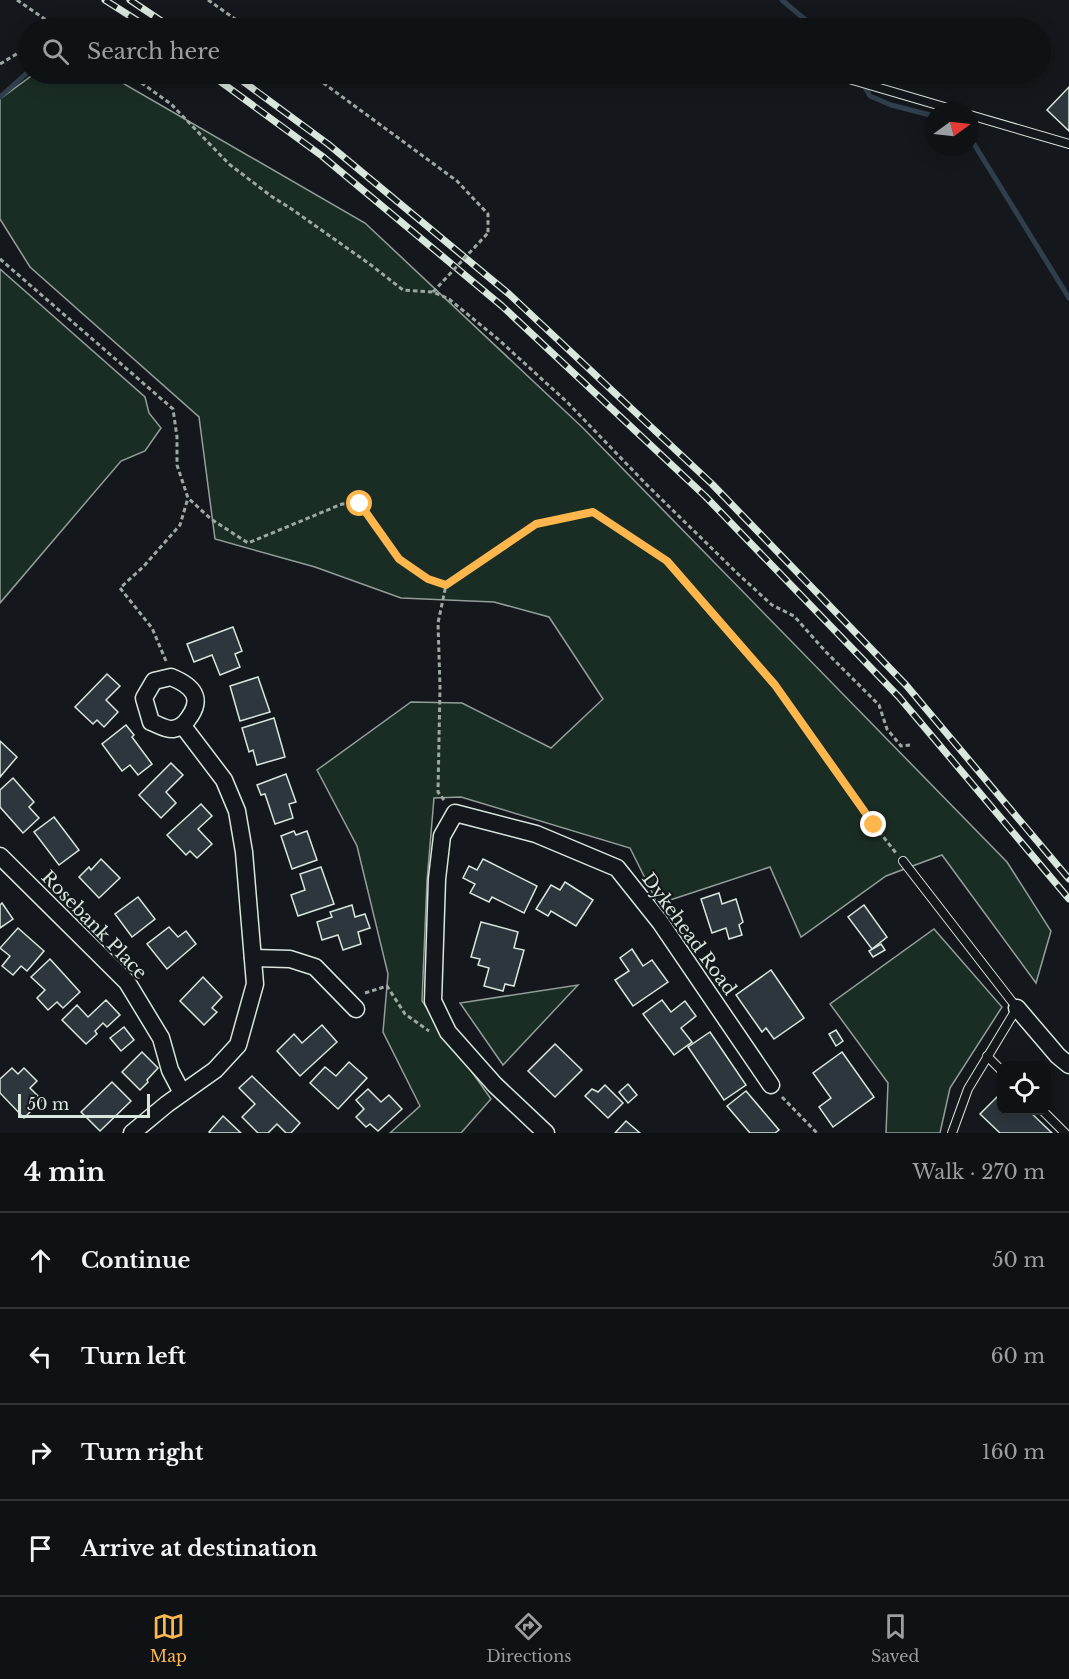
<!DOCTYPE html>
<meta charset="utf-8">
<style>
:root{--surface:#0f1215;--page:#1d2022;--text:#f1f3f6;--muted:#9b9ea0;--line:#2f3234;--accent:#ffb74d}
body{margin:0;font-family:"Libre Baskerville",serif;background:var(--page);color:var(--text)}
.controls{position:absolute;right:18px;bottom:18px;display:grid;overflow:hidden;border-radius:12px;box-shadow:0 3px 15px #0003}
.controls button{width:54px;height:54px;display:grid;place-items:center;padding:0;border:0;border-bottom:2px solid var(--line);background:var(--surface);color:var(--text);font:30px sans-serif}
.compass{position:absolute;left:925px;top:102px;width:54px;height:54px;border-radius:50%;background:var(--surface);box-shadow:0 3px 15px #0003;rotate:75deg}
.scale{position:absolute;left:18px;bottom:15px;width:132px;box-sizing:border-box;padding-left:6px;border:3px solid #d8e6dc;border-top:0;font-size:16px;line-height:21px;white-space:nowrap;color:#d8e6dc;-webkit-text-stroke:4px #14181c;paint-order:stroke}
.stop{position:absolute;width:18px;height:18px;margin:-14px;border:4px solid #ffb74d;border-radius:50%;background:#fff}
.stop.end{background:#ffb74d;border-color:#fff;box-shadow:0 2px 6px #0008}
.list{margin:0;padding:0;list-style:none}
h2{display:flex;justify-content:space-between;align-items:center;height:78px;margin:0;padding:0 24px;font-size:26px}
h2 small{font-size:20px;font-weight:400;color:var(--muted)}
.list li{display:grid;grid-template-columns:39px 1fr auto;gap:18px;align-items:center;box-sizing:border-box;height:96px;padding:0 24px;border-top:2px solid var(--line)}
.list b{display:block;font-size:22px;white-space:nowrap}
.list em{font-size:20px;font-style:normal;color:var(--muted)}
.icon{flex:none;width:33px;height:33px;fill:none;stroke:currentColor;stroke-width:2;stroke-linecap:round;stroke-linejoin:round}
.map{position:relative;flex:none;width:1069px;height:1133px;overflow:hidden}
.search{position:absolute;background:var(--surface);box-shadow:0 3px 15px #0003;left:18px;right:18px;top:18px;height:66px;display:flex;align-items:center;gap:15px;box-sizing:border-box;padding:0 21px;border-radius:33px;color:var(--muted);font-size:22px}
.sheet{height:462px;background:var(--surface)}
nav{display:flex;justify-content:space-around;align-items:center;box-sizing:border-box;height:84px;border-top:2px solid var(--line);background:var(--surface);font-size:16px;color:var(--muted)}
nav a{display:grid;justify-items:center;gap:3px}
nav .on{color:var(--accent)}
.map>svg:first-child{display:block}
</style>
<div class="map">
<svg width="1069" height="1133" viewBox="0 0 1069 1133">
<rect width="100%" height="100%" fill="#14181c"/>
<!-- green -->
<g fill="#1a2d24" stroke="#939e99" stroke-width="1.5">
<path d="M34,74H107L365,223L583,428L1007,862L1051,931L1036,983L942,855L886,876L801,937L770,867L658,904L630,848L461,797L434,798L427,881L422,1001L491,1099L461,1133H390L420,1106L383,1032L388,974L357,846L317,770L411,702L462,703L551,748L603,699L549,617L494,602L401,598L315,567L215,539L199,417L30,267L0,219V99Z"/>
<path d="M0,269L145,397L149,413L161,428L145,451L121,461L0,603Z"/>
<path d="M934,929L1002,1007L950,1088L940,1133H886L888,1083L830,1004Z"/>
<path d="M578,985L503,1065L460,1003Z"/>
</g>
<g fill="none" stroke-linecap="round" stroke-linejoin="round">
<!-- stream -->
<g stroke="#2f3f4d" stroke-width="5">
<path d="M782,0L815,28"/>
<path d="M857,74L870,96L891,105L934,116"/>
<path d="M0,97L28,72"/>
<path d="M970,140L974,144L1069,298"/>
</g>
</g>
<!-- building -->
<g fill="#2c363c" stroke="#d8e6dc" stroke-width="1.5">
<path d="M1069,87V131L1047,110Z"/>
<path d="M233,627L242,651L235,654L240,667L220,675L212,655L194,662L187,644Z"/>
<path d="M107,674L120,686L106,700L118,712L104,727L97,720L93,724L75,707Z"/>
<path d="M258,677L270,712L240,721L230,686Z"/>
<path d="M274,718L285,757L257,765L253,750L249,752L242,728Z"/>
<path d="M126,725L134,735L132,737L152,764L138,775L130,765L122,771L102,744Z"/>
<path d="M0,741L17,757L0,777Z"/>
<path d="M171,763L183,775L166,792L176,803L161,818L139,795Z"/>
<path d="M286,774L296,802L289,804L293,818L275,824L265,794L261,795L257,785Z"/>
<path d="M13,778L34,802L29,807L39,818L23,833L0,807V790Z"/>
<path d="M201,804L212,816L198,829L212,844L197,858L190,851L186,855L167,835Z"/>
<path d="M54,817L79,850L59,865L34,832Z"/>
<path d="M294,831L296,835L307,831L317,860L292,869L281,836Z"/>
<path d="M101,859L120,878L99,898L79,877L89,867L91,870Z"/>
<path d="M483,859L537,886L524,913L492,897L489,902L470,893L475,884L463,878L469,866L477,870Z"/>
<path d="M321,867L334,904L298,916L291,895L305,890L300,874Z"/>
<path d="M565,882L593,900L576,926L551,911L548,916L536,909L551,885L560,890Z"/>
<path d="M719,893L722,904L736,899L743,922L739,925L742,935L729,939L726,928L712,933L701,899Z"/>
<path d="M138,897L155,919L132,937L115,914Z"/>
<path d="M2,903L13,919L0,928V905Z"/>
<path d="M352,905L355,917L365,914L370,928L358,932L361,944L343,950L338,935L322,940L317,922L332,917L330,912Z"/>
<path d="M864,905L887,937L872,949L848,917Z"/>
<path d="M481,922L518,932L514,948L524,950L514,986L505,984L503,991L484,986L489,968L478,965L480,959L471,957Z"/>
<path d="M169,927L178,937L186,931L196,944L167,969L147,944Z"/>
<path d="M18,928L44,951L27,971L21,966L13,975L2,966L10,956L0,948Z"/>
<path d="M881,944L885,950L873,957L869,951Z"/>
<path d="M632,949L643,966L652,960L668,982L633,1006L615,980L629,971L620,958Z"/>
<path d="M50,959L80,992L63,1008L57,1002L48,1010L37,998L45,990L31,977Z"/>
<path d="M771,970L804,1018L774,1039L766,1028L762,1032L736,995Z"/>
<path d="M203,977L222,997L212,1008L217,1012L204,1025L180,1001Z"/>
<path d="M106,1000L120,1015L107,1027L103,1023L95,1031L97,1034L86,1044L62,1020L77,1005L88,1017Z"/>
<path d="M662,1000L671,1012L685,1001L696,1016L681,1028L692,1042L674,1055L643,1014Z"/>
<path d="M322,1025L337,1042L300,1076L277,1051L294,1034L302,1043Z"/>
<path d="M124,1027L134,1040L121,1051L110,1038Z"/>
<path d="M836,1030L843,1041L836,1046L829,1034Z"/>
<path d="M710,1032L746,1085L724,1100L688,1047Z"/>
<path d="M555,1044L582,1070L555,1097L528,1071Z"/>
<path d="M142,1052L158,1068L147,1080L148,1082L140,1090L122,1072Z"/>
<path d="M842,1052L874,1097L833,1127L819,1107L831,1098L813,1073Z"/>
<path d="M349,1062L367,1078L338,1109L310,1083L325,1067L336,1076Z"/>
<path d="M12,1068L18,1074L24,1068L37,1081L30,1088L42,1100L24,1118L0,1093V1079Z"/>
<path d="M252,1076L300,1123L291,1133H286L277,1124L268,1133H258L242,1117L255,1104L239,1088Z"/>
<path d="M112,1082L131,1101L100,1131L81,1112Z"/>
<path d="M628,1084L637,1095L628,1103L619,1092Z"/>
<path d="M605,1085L623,1103L608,1118L585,1096L592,1089L598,1092Z"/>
<path d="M368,1089L381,1102L389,1095L402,1109L378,1131L370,1124L366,1127L356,1117L364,1109L356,1100Z"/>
<path d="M746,1091L779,1130L775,1133H750L727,1106Z"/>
<path d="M1002,1092V1110H1028L1052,1133H1000L980,1114Z"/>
<path d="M223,1116L241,1133H211L209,1132Z"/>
<path d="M626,1121L640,1133H615Z"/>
</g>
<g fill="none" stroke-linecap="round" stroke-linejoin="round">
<defs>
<g id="lane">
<path d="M832,74L958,111"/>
<path d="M970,115L1069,144"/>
<path d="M903,861L1017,1008L968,1089L952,1133"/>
<path d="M987,1056L1002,1071"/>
<path d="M1042,1110L1065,1133"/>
</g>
<g id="street">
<path d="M171,677C193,686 204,698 188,719C184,725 180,728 173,729C166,730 157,724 151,722L144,698L154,681Z"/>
<path d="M0,856L127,982L161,1038L170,1070L182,1093"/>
<path d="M253,958L290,959L315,967L356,1009"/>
<path d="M1017,1008L1058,1056L1069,1065"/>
<path d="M132,1133L167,1104L215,1070L238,1045L255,984L244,852L237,811L224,780L183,726"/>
<path d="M546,1133L495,1085L448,1032L433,1001L437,879L442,836L455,813L536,834L617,868L660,922L771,1085"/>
</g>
</defs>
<!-- lane casing -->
<use href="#lane" stroke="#d8e6dc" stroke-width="10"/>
<!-- street casing -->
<use href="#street" stroke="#d8e6dc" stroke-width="19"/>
<!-- path -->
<g stroke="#9da8a2" stroke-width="3" stroke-dasharray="4.5 3" stroke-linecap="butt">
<path d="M17,0L58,28"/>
<path d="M208,0L248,28"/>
<path d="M0,64L28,47"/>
<path d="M129,74L171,104L229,164L271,196L293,210L371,265L403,290L433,292L449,299L499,340L567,402L645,483L738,574L772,605L794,616L826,652L879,705L887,729L901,746L910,745"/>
<path d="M311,74L457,181L488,214V233"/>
<path d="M0,259L173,409L177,437V465L188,498L211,519L248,543L342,504H360L399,559L428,579L446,585"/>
<path d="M166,661L152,628L120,588L143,567L180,525L188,498"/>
<path d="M444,800L438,792L440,687L438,623L446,585L536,524L593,512L667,561L775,685L874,825L896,853"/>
<path d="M365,993L387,986L405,1014L429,1031"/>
<path d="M782,1097L817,1133"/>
</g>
<!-- lane -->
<use href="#lane" stroke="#14181c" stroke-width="8"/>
<!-- street -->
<use href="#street" stroke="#14181c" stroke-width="16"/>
<defs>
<g id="rail">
<path d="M105,0L149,28"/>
<path d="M130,0L172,28"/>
<path d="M210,74L322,156L502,306L705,496L899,697L1069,899"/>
<path d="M233,74L328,144L509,294L712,484L906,685L1069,879"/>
</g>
</defs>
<!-- rail casing -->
<use href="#rail" stroke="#d8e6dc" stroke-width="7"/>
<!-- rail -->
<use href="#rail" stroke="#14181c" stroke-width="4.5" stroke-dasharray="14" stroke-linecap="butt"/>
<!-- path-bridge -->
<path stroke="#9da8a2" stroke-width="3" stroke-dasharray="4.5 3" stroke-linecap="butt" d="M433,292L488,233"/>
</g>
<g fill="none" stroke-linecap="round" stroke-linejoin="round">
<!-- route -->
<path stroke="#ffb74d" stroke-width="8" d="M360,504L399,559L428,579L446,585L536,524L593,512L667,561L775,685L874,825"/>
</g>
<g text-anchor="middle" stroke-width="4.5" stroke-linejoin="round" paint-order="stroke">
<!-- street labels -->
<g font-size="18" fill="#d8e6dc" stroke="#14181c">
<text transform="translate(94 925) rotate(46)" y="6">Rosebank Place</text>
<text transform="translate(689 934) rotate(54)" y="6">Dykehead Road</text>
</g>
</g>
</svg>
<div class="controls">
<button><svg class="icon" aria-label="locate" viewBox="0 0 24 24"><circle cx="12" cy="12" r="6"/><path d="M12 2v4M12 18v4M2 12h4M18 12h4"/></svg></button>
</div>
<svg class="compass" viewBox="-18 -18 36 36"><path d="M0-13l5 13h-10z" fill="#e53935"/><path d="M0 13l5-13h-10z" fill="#9b9ea0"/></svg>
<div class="scale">50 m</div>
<div class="stop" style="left:360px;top:504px"></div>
<div class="stop end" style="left:874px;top:825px"></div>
<div class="search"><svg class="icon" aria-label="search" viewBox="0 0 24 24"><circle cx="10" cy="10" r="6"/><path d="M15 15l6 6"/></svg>Search here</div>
</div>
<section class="sheet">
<h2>4 min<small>Walk · 270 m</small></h2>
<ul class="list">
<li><svg class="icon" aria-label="ahead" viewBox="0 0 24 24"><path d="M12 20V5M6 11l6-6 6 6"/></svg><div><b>Continue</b></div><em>50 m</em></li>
<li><svg class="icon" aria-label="left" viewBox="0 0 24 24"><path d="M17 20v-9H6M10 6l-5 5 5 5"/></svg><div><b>Turn left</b></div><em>60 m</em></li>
<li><svg class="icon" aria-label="right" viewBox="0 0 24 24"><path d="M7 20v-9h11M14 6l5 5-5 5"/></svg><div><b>Turn right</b></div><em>160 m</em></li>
<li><svg class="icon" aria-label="arrive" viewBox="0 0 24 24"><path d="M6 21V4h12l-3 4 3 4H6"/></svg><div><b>Arrive at destination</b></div></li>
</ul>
</section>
<nav>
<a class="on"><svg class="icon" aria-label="map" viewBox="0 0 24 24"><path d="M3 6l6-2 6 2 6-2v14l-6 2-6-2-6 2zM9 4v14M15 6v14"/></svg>Map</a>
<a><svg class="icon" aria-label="directions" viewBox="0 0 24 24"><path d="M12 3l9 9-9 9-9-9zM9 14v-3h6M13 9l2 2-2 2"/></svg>Directions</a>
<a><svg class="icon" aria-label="saved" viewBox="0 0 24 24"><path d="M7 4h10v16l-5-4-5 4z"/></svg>Saved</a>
</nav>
